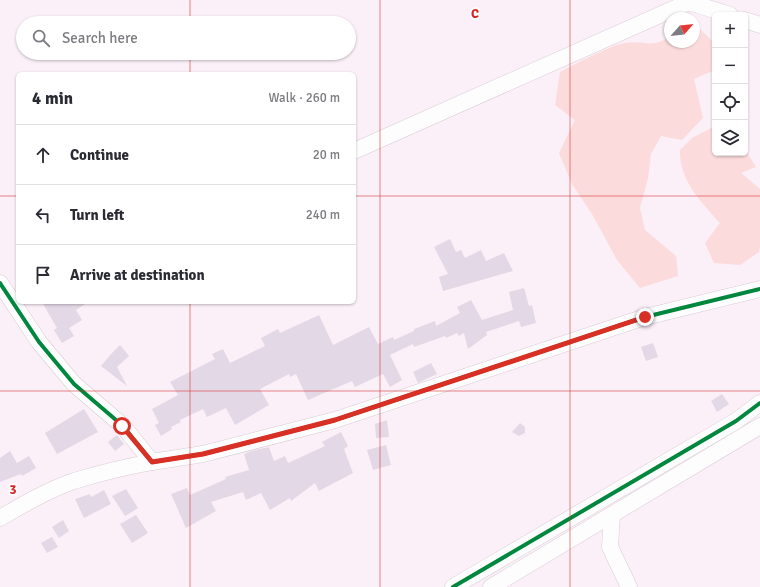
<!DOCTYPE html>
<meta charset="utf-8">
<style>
:root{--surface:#fff;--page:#f2f2f3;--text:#2b2b33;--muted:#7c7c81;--line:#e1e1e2}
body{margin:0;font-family:Signika,sans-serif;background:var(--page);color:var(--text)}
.controls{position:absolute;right:12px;top:12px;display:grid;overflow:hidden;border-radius:6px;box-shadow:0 1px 3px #0004}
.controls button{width:36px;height:36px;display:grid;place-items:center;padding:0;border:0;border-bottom:1px solid var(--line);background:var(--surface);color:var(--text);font:20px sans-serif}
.compass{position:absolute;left:664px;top:12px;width:36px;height:36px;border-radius:50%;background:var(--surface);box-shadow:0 1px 3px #0004;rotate:63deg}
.stop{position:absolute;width:12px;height:12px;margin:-9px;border:3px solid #d93025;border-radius:50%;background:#fff}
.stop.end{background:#d93025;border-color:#fff;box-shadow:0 1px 4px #0008}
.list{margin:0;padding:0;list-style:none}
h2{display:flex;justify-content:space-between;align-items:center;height:52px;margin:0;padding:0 16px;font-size:17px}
h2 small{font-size:13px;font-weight:400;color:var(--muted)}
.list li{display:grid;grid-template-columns:26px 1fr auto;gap:12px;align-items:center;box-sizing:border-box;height:60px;padding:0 16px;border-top:1px solid var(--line)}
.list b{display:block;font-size:15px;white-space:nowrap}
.list em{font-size:13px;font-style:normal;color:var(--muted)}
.icon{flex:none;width:22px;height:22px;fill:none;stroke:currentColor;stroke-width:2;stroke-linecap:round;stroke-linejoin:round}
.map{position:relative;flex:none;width:760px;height:587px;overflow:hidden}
.search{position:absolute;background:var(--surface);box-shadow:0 1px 3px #0004;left:16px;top:16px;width:340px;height:44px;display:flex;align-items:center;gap:10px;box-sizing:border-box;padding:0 14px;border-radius:22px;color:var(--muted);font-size:15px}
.panel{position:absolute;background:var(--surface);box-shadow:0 1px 3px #0004;left:16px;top:72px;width:340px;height:232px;border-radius:6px}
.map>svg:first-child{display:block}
</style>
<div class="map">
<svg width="760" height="587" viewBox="0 0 760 587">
<rect width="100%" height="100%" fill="#fbf0f8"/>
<!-- green -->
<g fill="#fcdbdc">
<path d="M694,23L715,44V70L694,79L703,118L682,140L661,136L651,154L648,178L640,208L645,230L676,256L678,276L640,288L617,260L592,214L572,184L559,153L575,120L555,105L560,72C576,64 608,46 625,43C645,40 649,49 670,37V42H694Z"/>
<path d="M715,126V153H745V129L747,131L746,151L756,167L741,173L760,189V247L759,252L740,265L714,263L705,243L720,223C701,202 679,180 680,150L692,138Z"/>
</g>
<!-- building -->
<g fill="#e3d8e6">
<path d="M450,239L456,252L461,250L465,258L481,250L486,261L504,253L513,271L443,291L439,277L448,274L434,247Z"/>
<path d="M524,288L529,306L532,305L536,323L521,327L519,321L486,332L487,335L468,349L464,333L459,336L457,333L446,338L445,336L414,347L413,344L390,355L402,380L390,387L383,374L355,387L352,381L308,400L296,374L290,377L289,374L260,389L269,405L235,425L226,408L207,417L203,409L180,420L181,422L171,427L172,429L161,436L155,425L159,423L152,409L178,395L170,382L215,359L212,354L223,349L230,363L265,346L261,338L278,329L280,333L319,315L333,345L369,327L378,344L393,337L394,340L414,331V329L435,321L436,326L460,313L457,307L471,300L482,320L513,310L509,292Z"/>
<path d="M42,302H88L76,310L82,320L69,328L74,336L62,343L54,330L57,328Z"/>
<path d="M653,343L658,357L646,361L641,347Z"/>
<path d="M120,345L129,356L117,367L127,386L101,366L112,353Z"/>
<path d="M431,363L437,374L418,383L413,372Z"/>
<path d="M722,394L729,404L717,412L711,401Z"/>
<path d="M84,409L98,432L57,454L45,433Z"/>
<path d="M387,420L389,437L376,438L375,424Z"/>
<path d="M520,423L525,427V433L519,436L512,432Z"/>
<path d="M341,432L348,446L344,449L353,473L319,491L315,483L291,501L290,498L270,510L261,493L246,500L243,492L211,502L216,511L186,528L171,494L187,488L190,495L226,479L225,477L249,470L244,454L251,451L269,447L274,461L285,456L288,463L325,446L322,442Z"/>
<path d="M117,435L124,444L115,451L108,442Z"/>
<path d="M386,445L391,465L373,470L367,450Z"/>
<path d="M10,451L17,463L29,456L36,468L22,476L21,474L0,482V458Z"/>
<path d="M126,489L138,508L125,516L112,496Z"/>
<path d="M104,490L111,504L84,518L75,499L90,494L91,497Z"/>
<path d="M136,515L148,533L132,543L120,524Z"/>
<path d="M63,520L69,531L59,538L52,527Z"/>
<path d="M52,537L58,547L47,553L41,543Z"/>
</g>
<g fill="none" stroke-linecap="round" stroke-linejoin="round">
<defs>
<g id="minor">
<path d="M745,20L760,25"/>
<path d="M354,151L689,2L730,15"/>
<path d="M0,283L39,342L74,384L123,426L152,462L203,454L335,420L645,317L760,289"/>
<path d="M612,515L610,547L629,587"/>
<path d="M0,518C24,504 48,490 74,481C100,473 125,467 152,462"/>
<path d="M453,587L736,421L760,403"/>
<path d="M491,587L760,426"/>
</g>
</defs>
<!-- minor casing -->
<use href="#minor" stroke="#d7ccd4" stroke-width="17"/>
<!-- minor -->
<use href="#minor" stroke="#fefdfe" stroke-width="16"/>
<defs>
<g id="cycleway">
<path d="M0,283L39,342L74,384L123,426L152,462L203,454L335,420L645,317L760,289"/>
<path d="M453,587L736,421L760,403"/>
</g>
</defs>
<!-- cycleway casing -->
<use href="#cycleway" stroke="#fff" stroke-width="6"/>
<!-- cycleway -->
<use href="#cycleway" stroke="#00873e" stroke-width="4"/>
</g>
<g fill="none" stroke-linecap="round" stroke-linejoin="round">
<!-- route -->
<path stroke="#d93025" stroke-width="5" d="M122,426L152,462L203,454L335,420L645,317"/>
</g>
<!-- grid -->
<path fill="none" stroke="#d62828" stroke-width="1" stroke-opacity="0.55" d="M190,0V23M380,0V587M570,0V587M190,53V74M0,196H18M354,196H760M190,302V587M0,391H760"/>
<g font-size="13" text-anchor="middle" font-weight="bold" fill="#d62828" stroke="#fff" stroke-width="3.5" stroke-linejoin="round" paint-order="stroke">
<text x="475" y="18">C</text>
<text x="13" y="494">3</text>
</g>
</svg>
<div class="controls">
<button>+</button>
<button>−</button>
<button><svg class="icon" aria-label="locate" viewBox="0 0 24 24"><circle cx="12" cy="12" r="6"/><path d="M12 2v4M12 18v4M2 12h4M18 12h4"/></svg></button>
<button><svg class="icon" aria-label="layers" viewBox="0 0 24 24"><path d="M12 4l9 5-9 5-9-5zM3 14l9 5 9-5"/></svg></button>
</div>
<svg class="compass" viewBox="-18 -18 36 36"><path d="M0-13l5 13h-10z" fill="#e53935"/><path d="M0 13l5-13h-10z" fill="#7c7c81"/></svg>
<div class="stop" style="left:122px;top:426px"></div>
<div class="stop end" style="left:645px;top:317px"></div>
<div class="search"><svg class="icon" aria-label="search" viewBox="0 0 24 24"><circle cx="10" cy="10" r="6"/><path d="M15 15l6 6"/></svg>Search here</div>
<section class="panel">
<h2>4 min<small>Walk · 260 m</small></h2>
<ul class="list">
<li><svg class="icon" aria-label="ahead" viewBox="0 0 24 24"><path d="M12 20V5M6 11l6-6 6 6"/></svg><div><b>Continue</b></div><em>20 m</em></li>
<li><svg class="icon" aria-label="left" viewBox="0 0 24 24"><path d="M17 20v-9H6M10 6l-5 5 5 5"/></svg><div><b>Turn left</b></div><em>240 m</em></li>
<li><svg class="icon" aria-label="arrive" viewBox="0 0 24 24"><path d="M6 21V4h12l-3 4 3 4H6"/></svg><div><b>Arrive at destination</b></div></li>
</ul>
</section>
</div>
